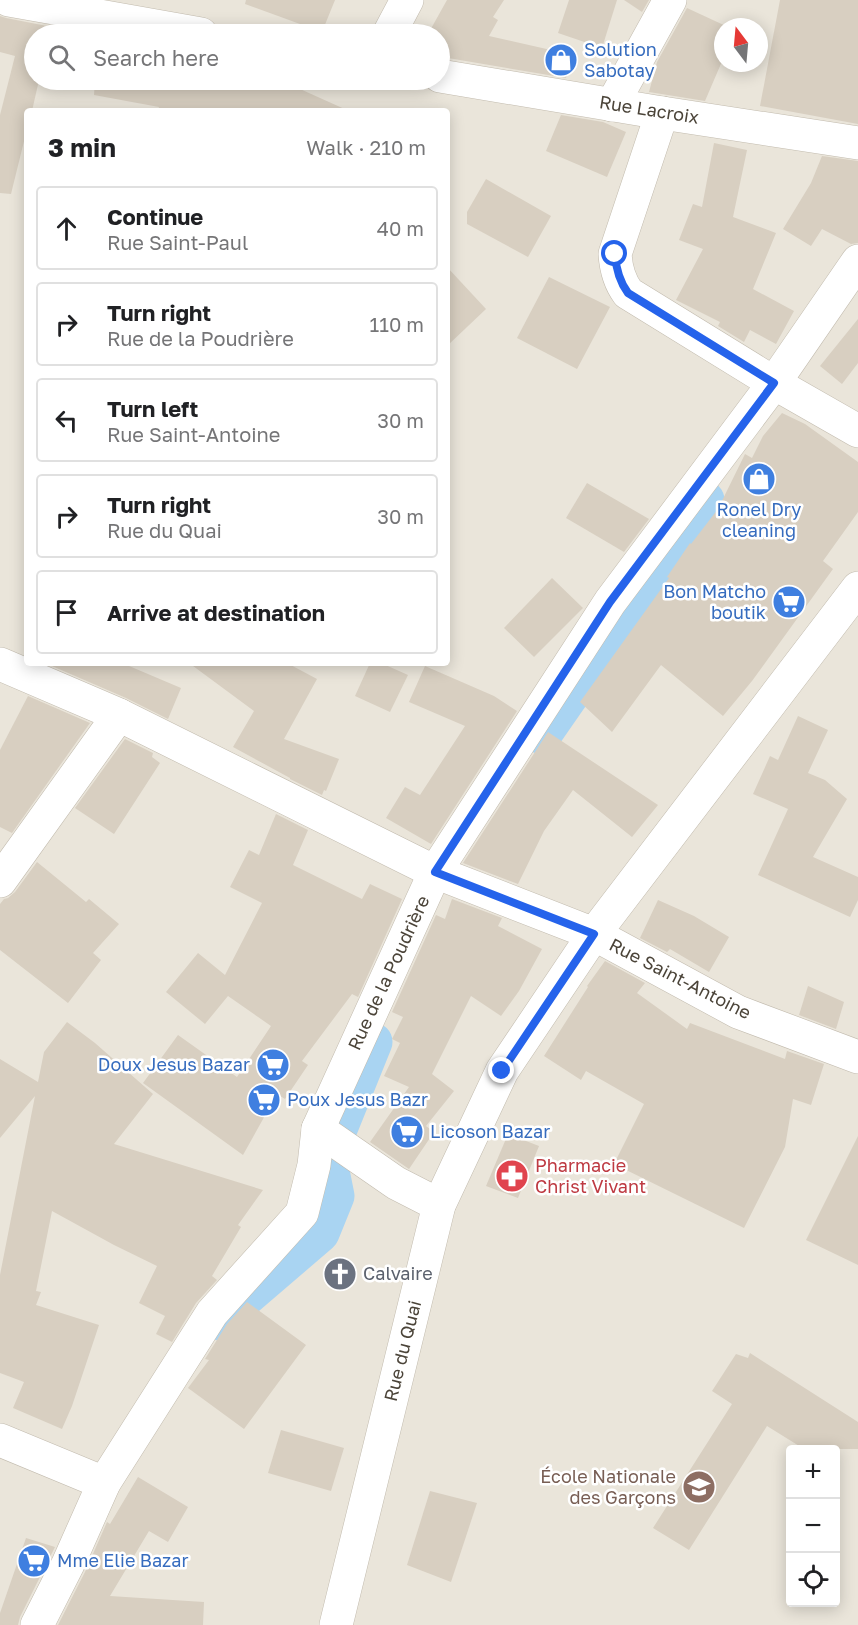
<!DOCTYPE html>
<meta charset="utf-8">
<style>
:root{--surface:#fff;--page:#f2f2f2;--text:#202124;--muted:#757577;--line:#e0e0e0}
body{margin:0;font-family:"Golos Text",sans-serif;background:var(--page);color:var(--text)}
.controls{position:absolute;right:18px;bottom:18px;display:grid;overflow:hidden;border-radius:6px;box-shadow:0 3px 15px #0003}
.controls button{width:54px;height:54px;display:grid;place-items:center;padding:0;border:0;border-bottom:2px solid var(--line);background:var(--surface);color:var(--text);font:30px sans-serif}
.compass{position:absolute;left:714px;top:18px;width:54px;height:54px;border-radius:50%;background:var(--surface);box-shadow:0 3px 15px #0003;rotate:344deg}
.stop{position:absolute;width:18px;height:18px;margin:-14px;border:4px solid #2563eb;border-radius:50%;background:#fff}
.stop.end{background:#2563eb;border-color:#fff;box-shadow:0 2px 6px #0008}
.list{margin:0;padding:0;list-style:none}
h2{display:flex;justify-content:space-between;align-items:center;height:78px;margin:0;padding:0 24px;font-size:26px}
h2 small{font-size:20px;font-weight:400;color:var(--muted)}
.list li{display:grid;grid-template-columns:39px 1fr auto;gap:18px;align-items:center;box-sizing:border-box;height:84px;margin:0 12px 12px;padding:0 12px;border:2px solid var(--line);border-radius:6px}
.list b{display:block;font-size:22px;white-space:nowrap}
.list p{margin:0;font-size:20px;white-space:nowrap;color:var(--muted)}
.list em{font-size:20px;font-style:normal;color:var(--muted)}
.icon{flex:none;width:33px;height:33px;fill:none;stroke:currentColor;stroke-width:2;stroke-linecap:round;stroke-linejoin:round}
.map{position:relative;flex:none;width:858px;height:1625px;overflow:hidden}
.search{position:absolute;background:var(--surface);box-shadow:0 3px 15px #0003;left:24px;top:24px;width:426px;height:66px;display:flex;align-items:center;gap:15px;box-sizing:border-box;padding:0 21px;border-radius:33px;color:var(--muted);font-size:22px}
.panel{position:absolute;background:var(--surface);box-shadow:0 3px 15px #0003;left:24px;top:108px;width:426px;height:558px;border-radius:6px}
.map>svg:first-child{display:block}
</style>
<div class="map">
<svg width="858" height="1625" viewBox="0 0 858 1625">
<rect width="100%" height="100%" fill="#f6f3ec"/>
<!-- residential -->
<path fill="#eae5da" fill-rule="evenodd" d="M0,0H858V1625H0ZM723,27H759V63H723ZM34,34H440V80H34ZM27,111H447V663H27ZM790,1450H836V1602H790Z"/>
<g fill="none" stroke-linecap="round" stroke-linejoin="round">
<!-- canal -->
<g stroke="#a9d4f2" stroke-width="39">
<path d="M542,735L705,500"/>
<path d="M220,1321L223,1316L320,1233L335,1196L327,1156L373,1042"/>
</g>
</g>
<!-- building -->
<g fill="#d8cfc1">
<path d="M246,0H335L322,32L245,4Z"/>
<path d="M447,0H504L493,17L498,20L489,36L573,55L566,78L448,58L440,54V34H428Z"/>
<path d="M569,0H617L602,48L558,33Z"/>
<path d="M624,0H649L642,12Z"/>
<path d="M780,0H858V124L760,106Z"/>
<path d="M687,8L728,27H723V59L705,101L649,92L657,62Z"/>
<path d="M0,16L6,18L52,27L51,34H34V80H39L32,111H27V129L11,194L0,193V115L15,56L0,52Z"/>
<path d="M95,80H280L349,111H158L159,107L94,95Z"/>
<path d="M561,115L603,122L626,132L607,177L546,151Z"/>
<path d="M714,143L747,150L733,217L776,233L753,289L794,311L776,344L750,330L744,342L718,326L720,322L676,300L703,249L679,240L693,204L702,207Z"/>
<path d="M822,156L858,161V243L851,244L822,229L811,246L783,229L811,183Z"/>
<path d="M486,179L551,216L528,257L467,224V212Z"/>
<path d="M447,267L486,309L447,346Z"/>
<path d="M549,277L610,307L577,369L517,338Z"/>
<path d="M858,319V363L842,384L820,366Z"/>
<path d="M782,413L805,424L858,462V512L823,561L833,569L752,681L723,716L661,665L612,732L580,702L669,578L667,577L690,543L691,544L718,509L745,454L752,458L763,436Z"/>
<path d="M587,483L649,519L624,552L566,518Z"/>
<path d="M552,578L583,608L534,657L504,628Z"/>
<path d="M45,663H122L181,688L168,719L126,698Z"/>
<path d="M189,663H287L317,679L284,739L339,759L326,791L324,790L322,795L290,779V778L233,747L254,711Z"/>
<path d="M370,663H381L408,675L390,712L355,696Z"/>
<path d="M425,666L494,696L517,711L431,844L386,818L405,787L420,795L465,726L409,702Z"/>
<path d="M28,696L90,723L12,833L0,827V750Z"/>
<path d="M798,716L828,730L808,773L825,780L847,799L813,857L858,877V900L850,917L758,875L788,809L753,794L770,756L778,760Z"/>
<path d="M548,732L658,805L632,837L573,790L544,831L518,884L463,863Z"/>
<path d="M125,739L153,753L152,757L160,763L114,834L75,808Z"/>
<path d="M276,814L308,830L293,865L362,899L370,884L402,899L358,997L352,994L302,1061L308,1065L285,1099L277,1094L243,1155L143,1083L178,1035L237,1077L271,1026L228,996L205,1024L166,992L198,953L225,975L262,903L230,887L249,850L259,855Z"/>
<path d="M37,862L86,902L89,899L119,924L93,953L101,960L68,1003L0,950V904L4,899L8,898L15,892Z"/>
<path d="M452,899L502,918L498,926L542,949L519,991L501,1016L471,996L432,1074L454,1091L426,1126L434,1132L409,1169L370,1142L409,1087L384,1076L400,1043L392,1039L403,1017L392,1012L436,915L445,919Z"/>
<path d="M658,900L694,916L729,937L709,972L670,949L667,952L640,938Z"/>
<path d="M605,961L645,983L637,993L687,1029L690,1023L785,1059L787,1051L824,1064L811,1105L793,1099L785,1147L744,1228L614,1164L644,1104L586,1071L581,1080L544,1056L588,987L587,986Z"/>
<path d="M808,986L844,1002L836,1029L799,1015Z"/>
<path d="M67,1022L95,1043L153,1094L114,1144L263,1190L238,1225L241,1227L212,1276L217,1280L196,1303L172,1342L156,1334L165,1316L139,1303L157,1266L114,1245L52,1211L36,1291L41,1292L36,1305L99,1325L72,1406L62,1429L13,1408L24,1382L0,1373V1275L35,1096L0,1138V1059L38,1082L44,1052Z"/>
<path d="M508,1134L539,1146L518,1198L486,1186Z"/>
<path d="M858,1136V1265L806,1240Z"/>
<path d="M247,1302L306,1345L244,1429L188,1388L209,1360L205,1359L227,1324Z"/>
<path d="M750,1353L858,1422V1449H804L767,1426L689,1550L653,1528L732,1404L712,1391L736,1354L748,1358Z"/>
<path d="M281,1430L344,1448L331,1491L268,1473Z"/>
<path d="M138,1477L188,1507L168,1542L149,1531L110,1596L204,1602L203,1625H58L85,1572L107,1522L110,1524Z"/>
<path d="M430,1491L477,1503L451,1582L407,1565Z"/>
<path d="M26,1538L55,1547L20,1617L18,1625H0V1613Z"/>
</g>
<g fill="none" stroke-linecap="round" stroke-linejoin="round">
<defs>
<g id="minor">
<path d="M9,0L201,34"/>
<path d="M389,34L407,0"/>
<path d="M440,76L662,113L858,143"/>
<path d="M612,105L670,0"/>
<path d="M662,113L615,254C616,269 619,281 628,293L774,383L858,431"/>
<path d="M0,664L119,715L435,872L594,934L738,1012L858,1057"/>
<path d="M0,881L119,715"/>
<path d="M318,1129L396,1183L439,1205"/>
<path d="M0,1440L104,1483"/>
<path d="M37,1625L68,1564L104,1483L212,1313L302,1213L314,1165L318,1129L435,872L610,602L774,383L858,261"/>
<path d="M336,1625L439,1205L502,1071L594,934L858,588"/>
</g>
</defs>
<!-- minor casing -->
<use href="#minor" stroke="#c2bbae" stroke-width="34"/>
<!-- minor -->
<use href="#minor" stroke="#fff" stroke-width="33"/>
</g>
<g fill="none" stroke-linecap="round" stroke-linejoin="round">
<!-- route -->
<path stroke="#2563eb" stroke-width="8" d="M502,1071L594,934L435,872L610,602L774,383L628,293C619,281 616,269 615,254"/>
</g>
<!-- icons -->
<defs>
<symbol id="shop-disc" viewBox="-11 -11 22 22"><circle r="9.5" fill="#3f7fe0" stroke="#fff"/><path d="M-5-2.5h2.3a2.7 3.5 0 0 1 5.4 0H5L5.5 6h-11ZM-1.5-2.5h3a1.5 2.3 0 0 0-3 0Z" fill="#fff"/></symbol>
<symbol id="supermarket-disc" viewBox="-11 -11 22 22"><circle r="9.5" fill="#3f7fe0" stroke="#fff"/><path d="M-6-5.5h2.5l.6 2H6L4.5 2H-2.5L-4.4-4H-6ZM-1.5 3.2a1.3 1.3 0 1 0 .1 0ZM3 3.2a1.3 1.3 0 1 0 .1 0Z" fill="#fff"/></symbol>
<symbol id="pharmacy-disc" viewBox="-11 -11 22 22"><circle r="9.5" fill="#e0444e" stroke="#fff"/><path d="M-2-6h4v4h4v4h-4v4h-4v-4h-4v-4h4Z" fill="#fff"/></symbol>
<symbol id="church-disc" viewBox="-11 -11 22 22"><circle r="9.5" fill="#6b7280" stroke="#fff"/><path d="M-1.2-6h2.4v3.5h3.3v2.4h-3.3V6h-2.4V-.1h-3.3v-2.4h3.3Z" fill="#fff"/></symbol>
<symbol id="school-disc" viewBox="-11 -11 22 22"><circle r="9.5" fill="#8d6e63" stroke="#fff"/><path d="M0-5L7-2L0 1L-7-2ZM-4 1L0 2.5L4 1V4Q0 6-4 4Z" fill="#fff"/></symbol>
</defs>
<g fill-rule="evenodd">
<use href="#shop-disc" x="542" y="41" width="38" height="38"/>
<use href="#shop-disc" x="740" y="460" width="38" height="38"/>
<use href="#supermarket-disc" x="770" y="583" width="38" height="38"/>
<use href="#supermarket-disc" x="254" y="1046" width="38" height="38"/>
<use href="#supermarket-disc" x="245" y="1081" width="38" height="38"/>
<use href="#supermarket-disc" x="388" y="1113" width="38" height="38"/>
<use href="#pharmacy-disc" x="493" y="1157" width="38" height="38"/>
<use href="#church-disc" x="321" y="1255" width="38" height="38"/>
<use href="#school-disc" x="680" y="1468" width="38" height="38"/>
<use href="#supermarket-disc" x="15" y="1542" width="38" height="38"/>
</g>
<g text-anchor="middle" stroke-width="5" stroke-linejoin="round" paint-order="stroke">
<!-- shop labels -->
<g font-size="18" fill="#366cbe" stroke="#fff" text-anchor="start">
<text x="584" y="56">Solution<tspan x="584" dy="21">Sabotay</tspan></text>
<text x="759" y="516" text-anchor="middle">Ronel Dry<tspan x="759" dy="21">cleaning</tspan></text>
<text x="766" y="598" text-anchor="end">Bon Matcho<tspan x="766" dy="21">boutik</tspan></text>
<text x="250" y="1071" text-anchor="end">Doux Jesus Bazar</text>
<text x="287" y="1106">Poux Jesus Bazr</text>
<text x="430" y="1138">Licoson Bazar</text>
<text x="57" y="1567">Mme Elie Bazar</text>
</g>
<!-- street labels -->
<g font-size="18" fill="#4b4439" stroke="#fff">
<text transform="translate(649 110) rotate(9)" y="6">Rue Lacroix</text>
<text transform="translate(389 973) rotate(-65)" y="6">Rue de la Poudrière</text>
<text transform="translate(680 979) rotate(27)" y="6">Rue Saint-Antoine</text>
<text transform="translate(403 1351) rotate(-76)" y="6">Rue du Quai</text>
</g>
<!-- health labels -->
<g font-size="18" fill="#be3a42" stroke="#fff" text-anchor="start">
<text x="535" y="1172">Pharmacie<tspan x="535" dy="21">Christ Vivant</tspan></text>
</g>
<!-- worship labels -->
<g font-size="18" fill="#5b616d" stroke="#fff" text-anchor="start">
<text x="363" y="1280">Calvaire</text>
</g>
<!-- education labels -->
<g font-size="18" fill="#785e54" stroke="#fff" text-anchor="end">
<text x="676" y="1483">École Nationale<tspan x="676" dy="21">des Garçons</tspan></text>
</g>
</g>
</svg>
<div class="controls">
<button>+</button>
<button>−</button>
<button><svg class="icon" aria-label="locate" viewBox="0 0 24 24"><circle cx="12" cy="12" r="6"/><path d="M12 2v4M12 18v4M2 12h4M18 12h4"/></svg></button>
</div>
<svg class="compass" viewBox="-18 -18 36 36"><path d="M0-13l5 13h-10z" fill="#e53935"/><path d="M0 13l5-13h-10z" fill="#757577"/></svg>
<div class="stop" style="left:615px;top:254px"></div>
<div class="stop end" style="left:502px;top:1071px"></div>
<div class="search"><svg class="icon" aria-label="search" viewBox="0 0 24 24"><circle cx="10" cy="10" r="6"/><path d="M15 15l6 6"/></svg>Search here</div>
<section class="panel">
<h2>3 min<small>Walk · 210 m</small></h2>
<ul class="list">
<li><svg class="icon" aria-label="ahead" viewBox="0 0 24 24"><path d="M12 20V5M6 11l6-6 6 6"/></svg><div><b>Continue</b><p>Rue Saint-Paul</p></div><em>40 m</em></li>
<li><svg class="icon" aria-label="right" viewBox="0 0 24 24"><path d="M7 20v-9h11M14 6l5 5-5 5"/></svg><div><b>Turn right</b><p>Rue de la Poudrière</p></div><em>110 m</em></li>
<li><svg class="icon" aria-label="left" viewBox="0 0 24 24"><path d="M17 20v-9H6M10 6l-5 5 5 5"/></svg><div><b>Turn left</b><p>Rue Saint-Antoine</p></div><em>30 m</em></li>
<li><svg class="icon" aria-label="right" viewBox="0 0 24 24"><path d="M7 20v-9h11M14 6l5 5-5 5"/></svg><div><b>Turn right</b><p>Rue du Quai</p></div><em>30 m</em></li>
<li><svg class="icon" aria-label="arrive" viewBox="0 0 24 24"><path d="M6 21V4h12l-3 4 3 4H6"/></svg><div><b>Arrive at destination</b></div></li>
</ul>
</section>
</div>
